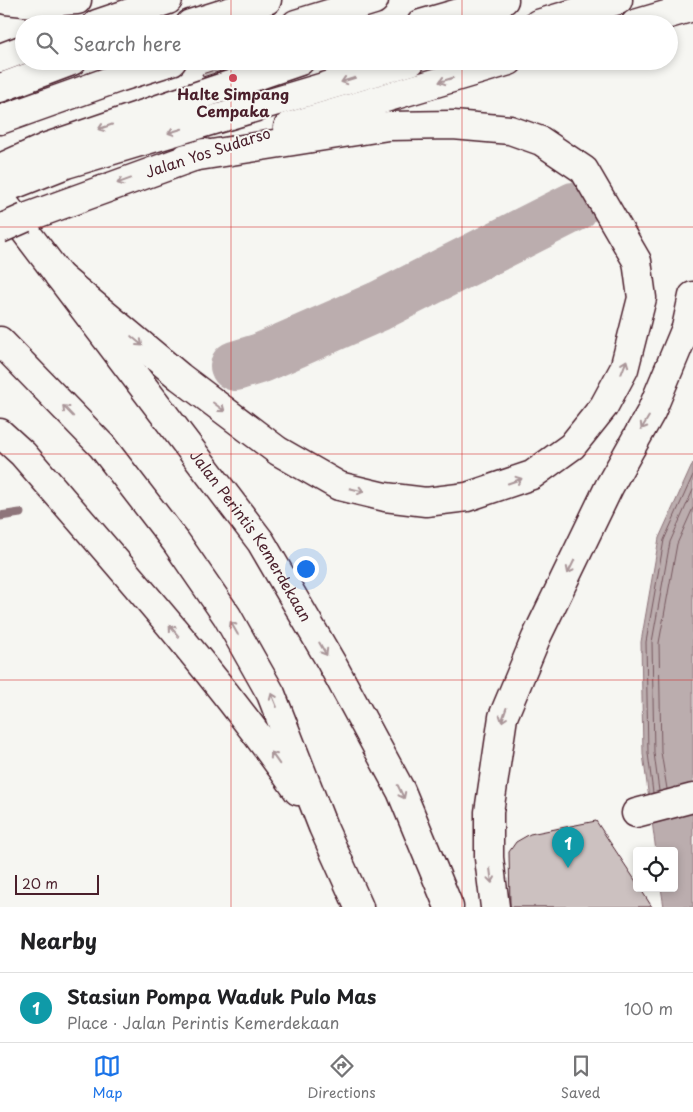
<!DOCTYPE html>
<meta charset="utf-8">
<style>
:root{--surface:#fff;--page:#f2f2f2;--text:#202124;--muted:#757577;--line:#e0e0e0;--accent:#1a73e8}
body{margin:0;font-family:"Playpen Sans",sans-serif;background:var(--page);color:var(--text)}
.controls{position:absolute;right:15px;bottom:15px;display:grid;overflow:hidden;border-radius:5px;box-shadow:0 2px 8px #0003}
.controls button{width:45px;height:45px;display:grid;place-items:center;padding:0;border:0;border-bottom:1px solid var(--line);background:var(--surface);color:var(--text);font:25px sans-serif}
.scale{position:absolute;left:15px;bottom:12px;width:84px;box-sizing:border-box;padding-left:5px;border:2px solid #4a1f2b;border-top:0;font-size:14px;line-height:18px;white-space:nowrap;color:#4a1f2b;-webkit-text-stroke:4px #f6f6f2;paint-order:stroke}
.you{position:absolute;left:305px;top:568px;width:18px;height:18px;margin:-12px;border:4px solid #fff;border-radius:50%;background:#1a73e8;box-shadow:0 0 0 8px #1a73e833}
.badge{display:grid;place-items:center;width:32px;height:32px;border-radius:50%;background:var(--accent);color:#fff;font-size:16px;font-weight:700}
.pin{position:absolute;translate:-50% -41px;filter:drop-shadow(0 1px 2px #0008)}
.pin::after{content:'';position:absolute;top:26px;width:18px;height:15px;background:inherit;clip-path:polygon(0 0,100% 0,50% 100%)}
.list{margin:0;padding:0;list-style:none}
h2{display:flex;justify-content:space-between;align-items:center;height:65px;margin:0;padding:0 20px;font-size:21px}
h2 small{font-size:16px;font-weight:400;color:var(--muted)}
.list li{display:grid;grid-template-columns:32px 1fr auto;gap:15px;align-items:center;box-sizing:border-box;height:70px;padding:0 20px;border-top:1px solid var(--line)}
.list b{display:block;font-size:19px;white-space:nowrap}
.list p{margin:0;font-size:16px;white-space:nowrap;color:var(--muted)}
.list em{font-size:16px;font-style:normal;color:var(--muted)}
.icon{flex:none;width:28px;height:28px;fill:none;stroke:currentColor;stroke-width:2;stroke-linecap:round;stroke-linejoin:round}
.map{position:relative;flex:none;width:693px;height:907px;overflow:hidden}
.search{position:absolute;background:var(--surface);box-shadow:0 2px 8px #0003;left:15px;right:15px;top:15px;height:55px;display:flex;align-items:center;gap:12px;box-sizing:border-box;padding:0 18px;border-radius:28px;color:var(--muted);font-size:19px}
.sheet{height:135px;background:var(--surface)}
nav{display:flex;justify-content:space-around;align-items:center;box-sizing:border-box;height:70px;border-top:1px solid var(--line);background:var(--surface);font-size:14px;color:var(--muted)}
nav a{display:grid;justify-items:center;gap:2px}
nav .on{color:var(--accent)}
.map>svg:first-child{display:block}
</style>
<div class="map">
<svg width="693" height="907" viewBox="0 0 693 907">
<rect width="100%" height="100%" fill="#f6f6f2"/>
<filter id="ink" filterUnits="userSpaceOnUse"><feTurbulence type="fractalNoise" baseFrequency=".02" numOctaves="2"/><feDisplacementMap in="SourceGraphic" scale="10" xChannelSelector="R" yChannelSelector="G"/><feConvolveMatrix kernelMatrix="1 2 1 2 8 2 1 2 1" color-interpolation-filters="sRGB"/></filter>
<g filter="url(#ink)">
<!-- water -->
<path fill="#bbadae" stroke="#8e747a" d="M693,463V907H664L661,888H674V851H656L643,754L641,642L659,538Z"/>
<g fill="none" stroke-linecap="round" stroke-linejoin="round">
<!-- shore -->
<g stroke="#77585f" stroke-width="1">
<path d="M667,789L661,752L659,643L677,544L693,508"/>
<path d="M659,791L654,753L652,642L670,542L693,490"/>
<path d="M653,793L648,753L646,642L664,540L693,475"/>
</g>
<!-- stream -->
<path stroke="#8e747a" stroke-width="9" d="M0,516L20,513"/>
<!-- river -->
<path stroke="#bbadae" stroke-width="50" d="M235,366L261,358L379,306L574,207"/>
</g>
<!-- building -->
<g fill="#ccc1c0" stroke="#4a1f2b">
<path d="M243,61H251L203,77L202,74Z"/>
<path d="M596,821L637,883V888H640L652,907H510L509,852L516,842L530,834Z"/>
</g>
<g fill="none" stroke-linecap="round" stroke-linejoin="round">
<defs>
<path id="street" d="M636,813L693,798"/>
<g id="highway">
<path d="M6,0L34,3L77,0"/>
<path d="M97,24L168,0"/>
<path d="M190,24L267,0"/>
<path d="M296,24L374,0"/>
<path d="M421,24L504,0"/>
<path d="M538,24L618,0"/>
<path d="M635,24L693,7"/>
<path d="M0,58L24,49"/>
<path d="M0,88L72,61"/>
<path d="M0,120L118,78L172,61"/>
<path d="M288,127L509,61"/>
<path d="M0,168L47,147L300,61"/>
<path d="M0,190L66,164L411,61"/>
<path id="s1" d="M0,198L261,542L331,662L401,791L449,907"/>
<path d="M25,218L204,153"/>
<path d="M59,276L180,377L278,451L339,486L385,497L426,502L467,497L532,475L572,446L604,406L624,369L642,298L637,261L584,170L541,141L510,130L453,125L388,126L186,158"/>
<path d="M0,341L102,446L176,542L227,616L271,694L323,827L359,907"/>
<path d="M0,433L23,454C118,564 215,672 298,791"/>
<path d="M495,907L489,858V812L503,717L536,638L609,487L651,412L686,328L693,296"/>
</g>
</defs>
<!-- street casing -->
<use href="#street" stroke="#4a1f2b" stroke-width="31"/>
<!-- highway casing -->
<use href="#highway" stroke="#4a1f2b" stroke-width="31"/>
<!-- street -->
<use href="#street" stroke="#f6f6f2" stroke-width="28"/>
<!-- highway -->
<use href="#highway" stroke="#f6f6f2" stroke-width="28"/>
<defs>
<path id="highway-bridge" d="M0,229L25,218"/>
</defs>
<!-- highway-bridge casing -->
<use href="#highway-bridge" stroke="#4a1f2b" stroke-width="31" stroke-linecap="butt"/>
<!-- highway-bridge -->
<use href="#highway-bridge" stroke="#f6f6f2" stroke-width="28"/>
</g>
<!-- one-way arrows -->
<defs><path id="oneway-shaft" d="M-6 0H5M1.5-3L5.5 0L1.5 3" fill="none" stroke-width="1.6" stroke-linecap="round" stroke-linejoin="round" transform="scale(1.25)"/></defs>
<g stroke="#a99598">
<use href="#oneway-shaft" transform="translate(348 80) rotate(163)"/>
<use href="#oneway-shaft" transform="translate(446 80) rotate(163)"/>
<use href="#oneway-shaft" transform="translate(105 127) rotate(161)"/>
<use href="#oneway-shaft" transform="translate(175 131) rotate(163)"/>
<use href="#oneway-shaft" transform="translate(124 181) rotate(160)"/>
<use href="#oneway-shaft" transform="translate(137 341) rotate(40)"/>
<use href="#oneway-shaft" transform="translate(624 367) rotate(-69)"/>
<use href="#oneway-shaft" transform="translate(219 407) rotate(37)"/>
<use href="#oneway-shaft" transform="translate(68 411) rotate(-134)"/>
<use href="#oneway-shaft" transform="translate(645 423) rotate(121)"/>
<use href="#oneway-shaft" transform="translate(515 481) rotate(-19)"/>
<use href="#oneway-shaft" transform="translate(357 490) rotate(13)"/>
<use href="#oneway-shaft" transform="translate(571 567) rotate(116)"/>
<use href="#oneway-shaft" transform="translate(234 628) rotate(-120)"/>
<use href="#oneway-shaft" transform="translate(174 631) rotate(-130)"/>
<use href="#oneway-shaft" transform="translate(323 649) rotate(60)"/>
<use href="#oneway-shaft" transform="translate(274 700) rotate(-112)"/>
<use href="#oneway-shaft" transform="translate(504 715) rotate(109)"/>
<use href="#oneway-shaft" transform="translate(275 758) rotate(-125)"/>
<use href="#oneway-shaft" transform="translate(401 792) rotate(64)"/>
<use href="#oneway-shaft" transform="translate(491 876) rotate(83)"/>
</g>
</g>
<!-- grid -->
<path fill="none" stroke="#d62828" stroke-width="1" stroke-opacity="0.55" d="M231,0V24M462,0V24M231,61V907M462,61V907M0,227H693M0,454H693M0,680H693"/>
<!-- markers -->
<circle fill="#d1495b" stroke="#f6f6f2" stroke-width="2" cx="233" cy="78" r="5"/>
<g text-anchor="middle" stroke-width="4" stroke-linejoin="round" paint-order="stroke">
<!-- poi labels -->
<g font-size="15" font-weight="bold" fill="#4a1f2b" stroke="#f6f6f2">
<text x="233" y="100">Halte Simpang<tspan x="233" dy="17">Cempaka</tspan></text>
</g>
<!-- street labels -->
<g font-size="15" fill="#4a1f2b" stroke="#f6f6f2">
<text transform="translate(208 153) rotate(-18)" y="5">Jalan Yos Sudarso</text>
<text dy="5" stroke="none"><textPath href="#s1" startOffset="421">Jalan Perintis Kemerdekaan</textPath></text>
</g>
</g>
</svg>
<div class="controls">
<button><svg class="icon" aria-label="locate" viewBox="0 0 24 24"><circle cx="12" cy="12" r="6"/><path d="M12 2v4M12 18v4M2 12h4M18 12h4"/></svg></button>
</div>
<div class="scale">20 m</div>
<div class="you"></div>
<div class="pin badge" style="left:568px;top:868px;background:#0f9aa8">1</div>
<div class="search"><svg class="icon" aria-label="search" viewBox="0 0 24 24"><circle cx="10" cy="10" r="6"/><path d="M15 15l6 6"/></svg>Search here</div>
</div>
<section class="sheet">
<h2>Nearby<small></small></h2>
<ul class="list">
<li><span class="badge" style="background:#0f9aa8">1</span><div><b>Stasiun Pompa Waduk Pulo Mas</b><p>Place · Jalan Perintis Kemerdekaan</p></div><em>100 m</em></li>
</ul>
</section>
<nav>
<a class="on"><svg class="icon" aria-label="map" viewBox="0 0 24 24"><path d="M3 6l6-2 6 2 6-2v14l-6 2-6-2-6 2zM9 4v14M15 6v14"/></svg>Map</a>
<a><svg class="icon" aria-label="directions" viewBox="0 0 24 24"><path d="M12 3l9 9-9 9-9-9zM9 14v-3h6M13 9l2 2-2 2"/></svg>Directions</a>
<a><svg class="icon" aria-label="saved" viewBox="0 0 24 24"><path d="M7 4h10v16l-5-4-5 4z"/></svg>Saved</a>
</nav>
